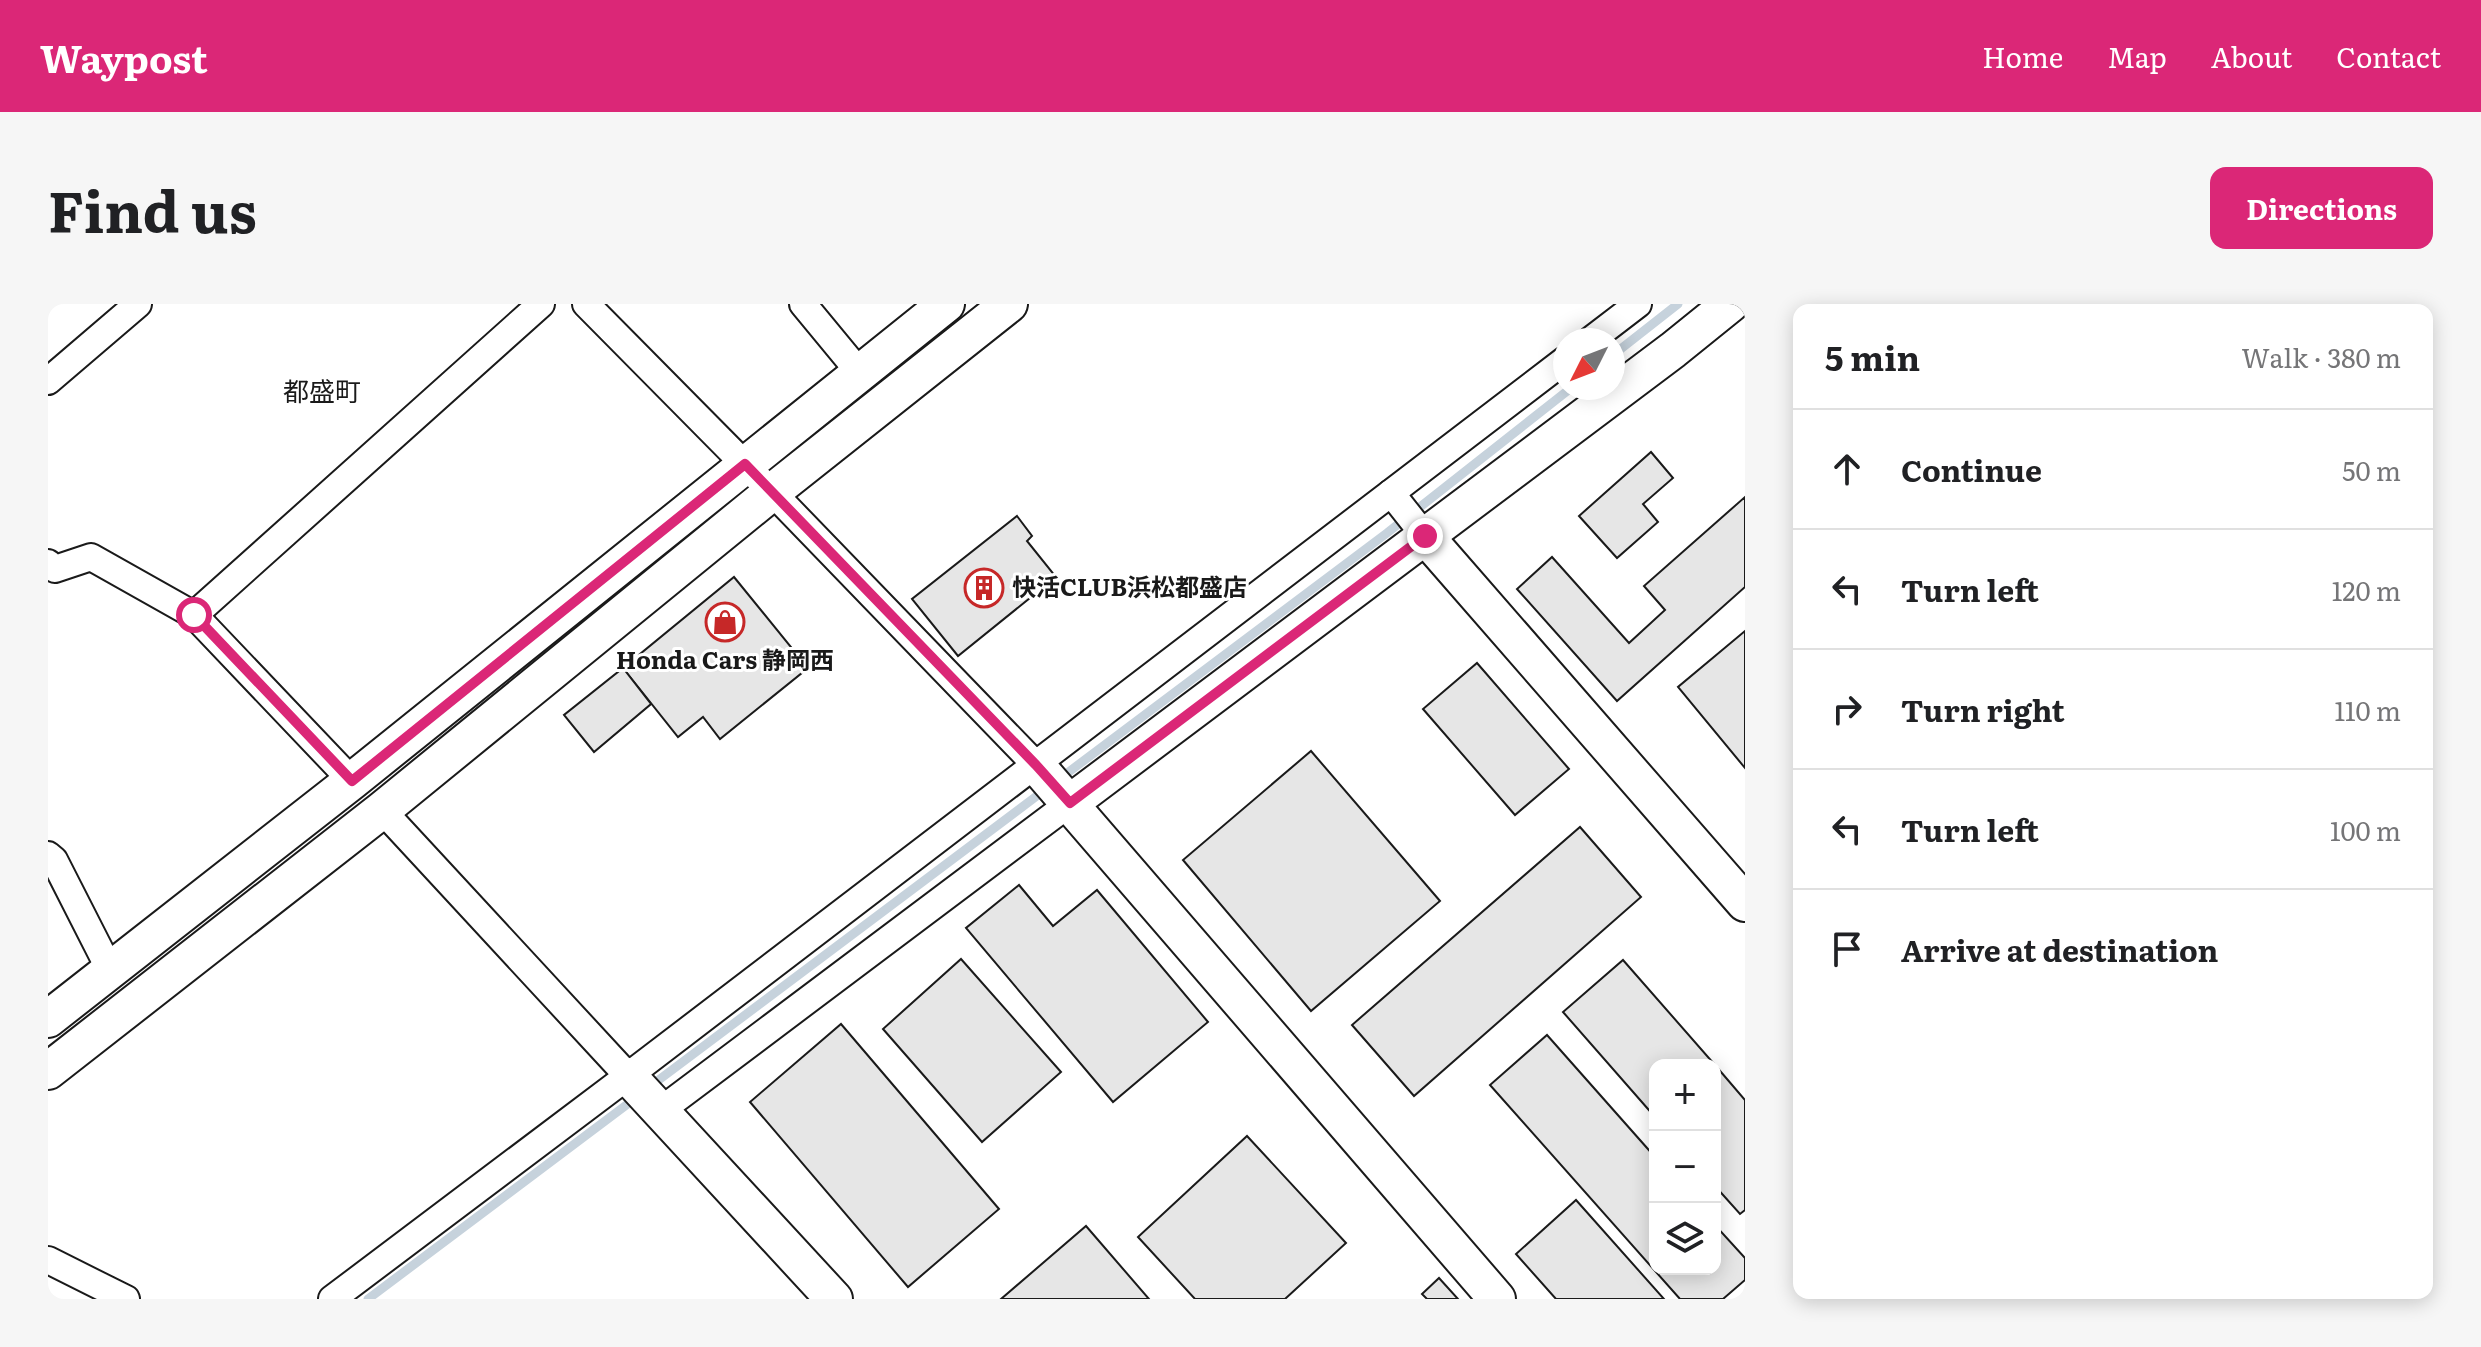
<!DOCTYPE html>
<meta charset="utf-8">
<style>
:root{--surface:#fff;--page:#f6f6f6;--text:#202124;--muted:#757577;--line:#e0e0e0;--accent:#db2777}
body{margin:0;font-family:Literata,"Noto Sans JP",serif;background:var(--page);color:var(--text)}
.controls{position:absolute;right:24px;bottom:24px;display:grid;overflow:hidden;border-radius:16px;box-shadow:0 4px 20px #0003}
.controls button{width:72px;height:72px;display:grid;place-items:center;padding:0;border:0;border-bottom:2px solid var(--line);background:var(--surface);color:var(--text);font:40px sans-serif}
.compass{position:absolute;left:1505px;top:24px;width:72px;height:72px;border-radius:50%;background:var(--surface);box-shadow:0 4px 20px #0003;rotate:228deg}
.stop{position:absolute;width:24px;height:24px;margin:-18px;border:6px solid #db2777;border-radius:50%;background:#fff}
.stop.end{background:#db2777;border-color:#fff;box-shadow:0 2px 8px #0008}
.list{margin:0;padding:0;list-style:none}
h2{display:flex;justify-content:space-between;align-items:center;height:104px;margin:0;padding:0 32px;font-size:34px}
h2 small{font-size:26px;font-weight:400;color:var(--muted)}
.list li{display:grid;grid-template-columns:52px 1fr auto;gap:24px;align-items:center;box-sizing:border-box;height:120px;padding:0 32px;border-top:2px solid var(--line)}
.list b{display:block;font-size:30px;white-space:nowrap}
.list em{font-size:26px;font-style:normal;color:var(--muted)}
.icon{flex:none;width:44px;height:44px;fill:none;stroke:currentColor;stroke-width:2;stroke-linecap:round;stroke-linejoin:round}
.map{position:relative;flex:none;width:1697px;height:995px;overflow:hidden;border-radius:16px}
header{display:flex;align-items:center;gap:48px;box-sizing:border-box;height:112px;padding:0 40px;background:var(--accent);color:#fff}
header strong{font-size:38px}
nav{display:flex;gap:44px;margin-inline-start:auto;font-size:28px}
.intro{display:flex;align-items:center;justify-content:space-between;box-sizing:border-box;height:192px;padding:0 48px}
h1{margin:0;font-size:56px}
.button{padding:20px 36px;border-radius:16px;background:var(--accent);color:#fff;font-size:28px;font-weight:700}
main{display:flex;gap:48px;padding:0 48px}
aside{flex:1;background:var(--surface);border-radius:16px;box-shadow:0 4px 20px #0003}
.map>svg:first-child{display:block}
</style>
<header>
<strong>Waypost</strong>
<nav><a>Home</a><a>Map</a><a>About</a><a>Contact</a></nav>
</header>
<div class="intro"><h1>Find us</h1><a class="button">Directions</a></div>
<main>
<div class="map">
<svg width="1697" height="995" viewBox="0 0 1697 995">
<rect width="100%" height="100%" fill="#fff"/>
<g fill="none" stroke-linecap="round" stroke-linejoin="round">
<!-- stream -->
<g stroke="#c6d2dc" stroke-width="9">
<path d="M1565,51L1630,0"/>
<path d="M1010,476L1339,229L1523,84"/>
<path d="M600,784L998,485"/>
<path d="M320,995L589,793"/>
</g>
</g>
<!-- building -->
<g fill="#e6e6e6" stroke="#1a1a1a" stroke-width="2">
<path d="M1603,148L1625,174L1595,200L1610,218L1569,254L1531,212Z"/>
<path d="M1697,193V283L1569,397L1469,285L1504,253L1581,339L1617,306L1596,282Z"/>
<path d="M969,212L984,232L979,237L1008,273L910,352L864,295Z"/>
<path d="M686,273L760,364L672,435L655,413L630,433L575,364Z"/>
<path d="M1697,327V464L1630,383Z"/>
<path d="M1429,359L1521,465L1467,511L1375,405Z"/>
<path d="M575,364L603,400L546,448L516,411Z"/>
<path d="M1263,447L1392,597L1263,707L1135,556Z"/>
<path d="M1532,523L1593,593L1366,792L1304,721Z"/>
<path d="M971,581L1005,622L1049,586L1160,718L1065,798L918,624Z"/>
<path d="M913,655L1013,768L934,838L835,725Z"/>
<path d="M1575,656L1667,761H1607V813L1515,708Z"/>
<path d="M793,720L951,905L860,983L702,798Z"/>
<path d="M1499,731L1607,853V965H1667V921L1697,954V976L1675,995H1632L1442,781Z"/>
<path d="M1667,761L1697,796V906L1692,910L1667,882Z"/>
<path d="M1199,832L1298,939L1237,995H1147L1090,933Z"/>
<path d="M1528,896L1616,995H1508L1468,950Z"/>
<path d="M1038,922L1101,995H953Z"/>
<path d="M1391,974L1410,995H1379L1374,990Z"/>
</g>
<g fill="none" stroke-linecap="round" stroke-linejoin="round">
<defs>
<g id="street">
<path d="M538,0L724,188L988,461"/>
<path d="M755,0L812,69"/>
<path d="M1543,36L1590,0"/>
<path d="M0,77L90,0"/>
<path d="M1343,189L1377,232"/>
<path d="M0,259L7,265L43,253L146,311L304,477"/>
<path d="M146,311L493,0"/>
<path d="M334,506L580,772"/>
<path d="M0,551L6,556L62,666"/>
<path d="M612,807L1022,499"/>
<path d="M0,956L78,995"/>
<path d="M284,995L580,772L1517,56"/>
</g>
<g id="secondary">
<path d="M1377,232L1697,599"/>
<path d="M988,461L1449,995"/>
<path d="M1022,499L1625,46L1682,0"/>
<path d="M0,715L304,477L898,0"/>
<path d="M0,767L334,506L724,188L961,0"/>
<path d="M580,772L786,995"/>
</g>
</defs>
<!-- street casing -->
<use href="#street" stroke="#1a1a1a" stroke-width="30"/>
<!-- secondary casing -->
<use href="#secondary" stroke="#1a1a1a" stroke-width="40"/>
<!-- street -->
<use href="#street" stroke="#fff" stroke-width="26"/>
<!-- secondary -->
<use href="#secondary" stroke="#fff" stroke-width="36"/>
</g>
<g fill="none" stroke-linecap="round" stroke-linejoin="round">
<!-- route -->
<path stroke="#db2777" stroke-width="10" d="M146,311L304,477L697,160L988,461L1022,499L1377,232"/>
</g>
<!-- icons -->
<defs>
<symbol id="building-ring" viewBox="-11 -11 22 22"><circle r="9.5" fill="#fff" stroke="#c62828" stroke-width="1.5"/><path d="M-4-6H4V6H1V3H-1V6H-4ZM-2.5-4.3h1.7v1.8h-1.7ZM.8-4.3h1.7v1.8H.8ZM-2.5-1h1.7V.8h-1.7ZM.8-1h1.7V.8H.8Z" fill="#c62828"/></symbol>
<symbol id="shop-ring" viewBox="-11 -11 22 22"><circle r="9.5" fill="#fff" stroke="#c62828" stroke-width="1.5"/><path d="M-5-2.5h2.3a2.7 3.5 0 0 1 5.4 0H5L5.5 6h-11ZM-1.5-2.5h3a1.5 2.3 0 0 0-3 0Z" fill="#c62828"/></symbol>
</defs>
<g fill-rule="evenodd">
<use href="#building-ring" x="914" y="262" width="44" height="44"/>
<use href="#shop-ring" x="655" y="296" width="44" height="44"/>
</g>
<g text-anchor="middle" stroke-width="6" stroke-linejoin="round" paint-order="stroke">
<!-- poi labels -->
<g font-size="24" font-weight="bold" fill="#1a1a1a" stroke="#fff" text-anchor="start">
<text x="964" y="292">快活CLUB浜松都盛店</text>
<text x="677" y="365" text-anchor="middle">Honda Cars 静岡西</text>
</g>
<!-- neighbourhood labels -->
<g font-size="26" fill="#1a1a1a" stroke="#fff">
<text x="274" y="97">都盛町</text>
</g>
</g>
</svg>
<div class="controls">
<button>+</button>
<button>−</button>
<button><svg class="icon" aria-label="layers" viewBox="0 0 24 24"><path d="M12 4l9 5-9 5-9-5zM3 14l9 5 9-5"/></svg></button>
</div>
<svg class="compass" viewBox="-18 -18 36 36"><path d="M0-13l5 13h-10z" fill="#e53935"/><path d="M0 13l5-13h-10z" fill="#757577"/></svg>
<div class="stop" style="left:146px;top:311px"></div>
<div class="stop end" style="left:1377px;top:232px"></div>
</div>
<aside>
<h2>5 min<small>Walk · 380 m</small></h2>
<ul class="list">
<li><svg class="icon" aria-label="ahead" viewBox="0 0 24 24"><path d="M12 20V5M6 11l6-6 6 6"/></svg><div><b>Continue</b></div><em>50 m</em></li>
<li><svg class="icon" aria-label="left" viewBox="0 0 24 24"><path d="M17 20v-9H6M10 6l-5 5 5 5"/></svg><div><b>Turn left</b></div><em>120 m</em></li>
<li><svg class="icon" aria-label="right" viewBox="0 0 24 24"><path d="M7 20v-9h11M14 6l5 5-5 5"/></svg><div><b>Turn right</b></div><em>110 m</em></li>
<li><svg class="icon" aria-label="left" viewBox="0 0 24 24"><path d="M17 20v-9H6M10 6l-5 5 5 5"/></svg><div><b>Turn left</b></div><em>100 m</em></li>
<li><svg class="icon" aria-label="arrive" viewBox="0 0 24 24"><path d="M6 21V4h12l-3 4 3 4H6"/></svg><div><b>Arrive at destination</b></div></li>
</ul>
</aside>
</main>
